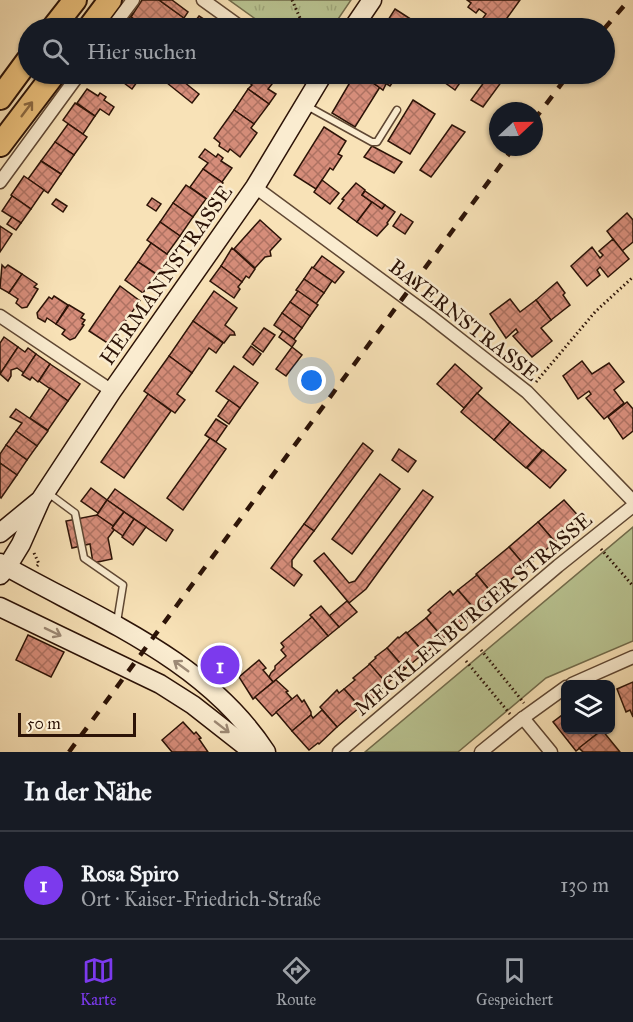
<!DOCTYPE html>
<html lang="de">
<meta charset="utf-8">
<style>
:root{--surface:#171b24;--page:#242831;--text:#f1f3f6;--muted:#9ea1a6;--line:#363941;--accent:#7c3aed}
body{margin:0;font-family:"IM FELL Great Primer",serif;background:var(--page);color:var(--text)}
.controls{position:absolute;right:18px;bottom:18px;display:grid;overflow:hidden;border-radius:9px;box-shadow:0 2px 4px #0004}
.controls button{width:54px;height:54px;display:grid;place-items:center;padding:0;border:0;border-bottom:2px solid var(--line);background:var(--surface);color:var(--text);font:30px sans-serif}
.compass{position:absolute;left:489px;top:102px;width:54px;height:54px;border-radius:50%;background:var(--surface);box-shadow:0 2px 4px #0004;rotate:68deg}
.scale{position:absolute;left:18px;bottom:15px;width:118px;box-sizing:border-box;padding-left:6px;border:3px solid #2c1307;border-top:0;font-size:16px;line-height:21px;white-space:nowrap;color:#2c1307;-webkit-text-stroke:4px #faecd0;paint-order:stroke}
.you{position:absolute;left:312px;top:381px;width:21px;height:21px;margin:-15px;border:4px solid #fff;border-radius:50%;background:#1a73e8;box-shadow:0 0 0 9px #1a73e833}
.badge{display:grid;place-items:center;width:39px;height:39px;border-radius:50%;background:var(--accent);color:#fff;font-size:20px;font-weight:700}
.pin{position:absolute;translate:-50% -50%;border:3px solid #fff;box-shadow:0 2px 6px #0006}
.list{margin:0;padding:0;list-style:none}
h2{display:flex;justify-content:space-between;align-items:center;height:78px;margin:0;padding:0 24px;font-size:26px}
h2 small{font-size:20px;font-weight:400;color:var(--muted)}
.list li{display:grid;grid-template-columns:39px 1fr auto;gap:18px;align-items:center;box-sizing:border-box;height:108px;padding:0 24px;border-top:2px solid var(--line)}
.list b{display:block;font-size:22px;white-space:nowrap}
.list p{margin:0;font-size:20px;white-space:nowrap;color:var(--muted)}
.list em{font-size:20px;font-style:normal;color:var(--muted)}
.icon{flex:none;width:33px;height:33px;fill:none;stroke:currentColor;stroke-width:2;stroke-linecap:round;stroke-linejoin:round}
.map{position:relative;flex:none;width:633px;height:752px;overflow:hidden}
.search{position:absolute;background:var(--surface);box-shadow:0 2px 4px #0004;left:18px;right:18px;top:18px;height:66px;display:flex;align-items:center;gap:15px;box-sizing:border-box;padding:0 21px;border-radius:33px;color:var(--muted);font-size:22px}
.sheet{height:186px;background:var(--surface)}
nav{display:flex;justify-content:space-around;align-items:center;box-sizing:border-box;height:84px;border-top:2px solid var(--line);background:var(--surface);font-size:16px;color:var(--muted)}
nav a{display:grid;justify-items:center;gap:3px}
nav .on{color:var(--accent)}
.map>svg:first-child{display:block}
</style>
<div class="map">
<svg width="633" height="752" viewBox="0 0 633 752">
<defs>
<pattern id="park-tufts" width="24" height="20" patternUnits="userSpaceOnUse" patternTransform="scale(1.5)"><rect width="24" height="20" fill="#b9c492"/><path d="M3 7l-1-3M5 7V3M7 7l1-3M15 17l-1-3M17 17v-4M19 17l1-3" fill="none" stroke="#9fa87c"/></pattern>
<pattern id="building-cross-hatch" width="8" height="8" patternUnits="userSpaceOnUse" patternTransform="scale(1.5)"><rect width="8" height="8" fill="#d68d7a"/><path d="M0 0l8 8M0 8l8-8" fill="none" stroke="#ae7262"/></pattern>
</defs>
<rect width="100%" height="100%" fill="#f8e2b7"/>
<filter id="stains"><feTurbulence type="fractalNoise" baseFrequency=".00333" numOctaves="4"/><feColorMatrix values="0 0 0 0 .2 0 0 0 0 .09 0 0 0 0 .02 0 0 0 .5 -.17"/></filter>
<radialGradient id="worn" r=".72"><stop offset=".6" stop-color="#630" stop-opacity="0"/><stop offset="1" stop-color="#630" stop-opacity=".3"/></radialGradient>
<!-- green -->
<path fill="#b9c492" stroke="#726c4c" stroke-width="1.5" d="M633,527V641L546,678L458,752H365Z"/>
<!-- park -->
<path fill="url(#park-tufts)" stroke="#726c4c" stroke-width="1.5" d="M229,0H351L332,28H268Z"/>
<!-- building -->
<g fill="url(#building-cross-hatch)" stroke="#2c1307" stroke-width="1.5">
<path d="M142,0H159L184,18L176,28H147L131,17Z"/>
<path d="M159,0H172L188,12L184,18Z"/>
<path d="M467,0H520L502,25L495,20L492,24L483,18L486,14L479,9L476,13L468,7L471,3Z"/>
<path d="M395,9L420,25L418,28H383Z"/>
<path d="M133,13L131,17L147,28L122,27Z"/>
<path d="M199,16L210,23L217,28H190Z"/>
<path d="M112,74H134L140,78L132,89Z"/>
<path d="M174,74L199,94L192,103L167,83Z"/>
<path d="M245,74H280L268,89L276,94L269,104L248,89L252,85L242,77Z"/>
<path d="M357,74L380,87L355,127L332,113L349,84Z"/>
<path d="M377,74H386L395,79L390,86L375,77Z"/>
<path d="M450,74H466L455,90L444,82Z"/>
<path d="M490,74H501L505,77L483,107L471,100Z"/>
<path d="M375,77L386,84L383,90L372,82Z"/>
<path d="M87,89L98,96L100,93L106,97L104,100L114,107L109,115L100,109L95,116L77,103Z"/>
<path d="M248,89L269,104L254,124L234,110Z"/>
<path d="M413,100L435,114L410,154L388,141Z"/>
<path d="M75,103L95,116L83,134L63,120Z"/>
<path d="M234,110L254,124L251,128L257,133L240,157L230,149L228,152L219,146L220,143L214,138Z"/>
<path d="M68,124L87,137L74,155L55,142Z"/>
<path d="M452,125L465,132L431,177L420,170Z"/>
<path d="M324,127L346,141L338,154L342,156L333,170L330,168L316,189L294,175Z"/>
<path d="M55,142L74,155L61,174L41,161Z"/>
<path d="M372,146L402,162L394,173L364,157Z"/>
<path d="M205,149L216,157L218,154L223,158L221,161L232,168L222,182L203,169L208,163L199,157Z"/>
<path d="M41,161L61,174L48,193L28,179Z"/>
<path d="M203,169L223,183L210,201L190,187Z"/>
<path d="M24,176L44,190L31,209L11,195Z"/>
<path d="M322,180L339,193L330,204L314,192Z"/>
<path d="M356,183L365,190L362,195L372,202L357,222L338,208L344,200L342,199Z"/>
<path d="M186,185L206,199L193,217L173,203Z"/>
<path d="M365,191L385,205L382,209L362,195Z"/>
<path d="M12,196L31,209L21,223L2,211Z"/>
<path d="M152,198L161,204L156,211L147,205Z"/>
<path d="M56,199L67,206L63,212L52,204Z"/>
<path d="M372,202L382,209L385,205L395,212L387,223L388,224L377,236L357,222Z"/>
<path d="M173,203L193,217L180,236L160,222Z"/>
<path d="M627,213L633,220V242L622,251L607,231Z"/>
<path d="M401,214L413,222L405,234L393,226Z"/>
<path d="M12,217L21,223L16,230L7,224Z"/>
<path d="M260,220L281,239L270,251L271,256L265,257L255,268L234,249Z"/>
<path d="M160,222L180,236L167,254L147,240Z"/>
<path d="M0,226L12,234L0,252Z"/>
<path d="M613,239L629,259L608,277L600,267L597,270L600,275L587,286L571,266L592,247L600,258L603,255L599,251Z"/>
<path d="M151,243L171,257L158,275L138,262Z"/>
<path d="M232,248L255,269L249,278L246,276L242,282L221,266Z"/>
<path d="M322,256L344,272L335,283L313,268Z"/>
<path d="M138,262L156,274L143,293L125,280Z"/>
<path d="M2,265L5,268L8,265L22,274L9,293L0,288Z"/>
<path d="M221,266L242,282L238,287L240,289L234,298L210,281Z"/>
<path d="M312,267L332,281L324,293L304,279Z"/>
<path d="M22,274L37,284L34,287L38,289L27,307L22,308L16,303L18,299L9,293Z"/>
<path d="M304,279L324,293L316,304L296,290Z"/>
<path d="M557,282L565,293L563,295L570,305L551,320L536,300Z"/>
<path d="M120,286L140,301L109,344L89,331Z"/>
<path d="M214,291L237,308L225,325L234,332L235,335H230L224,343L193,321Z"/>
<path d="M298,291L318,305L310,316L290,302Z"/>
<path d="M54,296L68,305L56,324L47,318L45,322L38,318L37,313L49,297L52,299Z"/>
<path d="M510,299L520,312L536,300L551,320L541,328L552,341L532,357L513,336L518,332L516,329L506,338L490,314Z"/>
<path d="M290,302L310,316L302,328L282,313Z"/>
<path d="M69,305L84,314L81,318L85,320L82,324L84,325L75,338L70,340L62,334L65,330L56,324Z"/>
<path d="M282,313L302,328L294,339L274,325Z"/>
<path d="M193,321L223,343L216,353L209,348L192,373L169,356Z"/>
<path d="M264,328L275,335L263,352L252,344Z"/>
<path d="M283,331L296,341L292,347L279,337Z"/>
<path d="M4,337L18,347L0,374V343Z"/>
<path d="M251,346L261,354L253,365L243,357Z"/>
<path d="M18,347L25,352L28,348L36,354L24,373L17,368L11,370V376L8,381L0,374Z"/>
<path d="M292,347L302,355L286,376L276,369Z"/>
<path d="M36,354L50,364L38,382L32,377L30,380L22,375Z"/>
<path d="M169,356L192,373L177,394L185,400L175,413L144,391Z"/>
<path d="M582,361L592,374L609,363L624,382L614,390L624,403L604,419L586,398L591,394L589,391L578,399L563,376Z"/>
<path d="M50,364L80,384L68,401L39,381Z"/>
<path d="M455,364L482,388L464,408L437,384Z"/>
<path d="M234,366L258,383L240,408L216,391Z"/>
<path d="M50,388L68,401L48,430L30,418Z"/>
<path d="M477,393L510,422L494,440L461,412Z"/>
<path d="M148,394L171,411L124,478L101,462Z"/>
<path d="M229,400L240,408L229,424L218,416Z"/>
<path d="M627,402L633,409V431L623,439L608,417Z"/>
<path d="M16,409L48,431L37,446L16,431L22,423L10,417Z"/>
<path d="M216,419L227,426L216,442L205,435Z"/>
<path d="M510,422L542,450L526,468L494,440Z"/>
<path d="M16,431L37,446L27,460L6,445Z"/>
<path d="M210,438L226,449L183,510L167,498Z"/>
<path d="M363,443L373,451L314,531L304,524Z"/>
<path d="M6,445L27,460L17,475L0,463V454Z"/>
<path d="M399,449L416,461L408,472L392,460Z"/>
<path d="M543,450L566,470L550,488L527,468Z"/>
<path d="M0,463L17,475L1,498L0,497Z"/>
<path d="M380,474L400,489L352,554L332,539Z"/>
<path d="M91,488L107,500L98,513L81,501Z"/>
<path d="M115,489L173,530L166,541L107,500Z"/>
<path d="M423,490L433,497L366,589L349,603L314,561L324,553L349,583L355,581Z"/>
<path d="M107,500L124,512L113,526L97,515Z"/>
<path d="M564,500L582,520L555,542L538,522Z"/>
<path d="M124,512L134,519L123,536L112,528Z"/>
<path d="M97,515L113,526L112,528L114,530L108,538L112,559L93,563L90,544L72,548L66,521Z"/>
<path d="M134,519L146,527L133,545L122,537Z"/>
<path d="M538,522L555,542L526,567L509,547Z"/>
<path d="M304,524L314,531L292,560V567L302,575L294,586L271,568Z"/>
<path d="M509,547L526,567L493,594L476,574Z"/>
<path d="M477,575L494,596L476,611L458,590Z"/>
<path d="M458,590L476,611L443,638L426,618L431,613L428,610L450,591L453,595Z"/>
<path d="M347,601L357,612L339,627L329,616Z"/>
<path d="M321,606L339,627L328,636L310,615Z"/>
<path d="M312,617L328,636L273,682L269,677L271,673L275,669V666L286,656L281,650L284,647L281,643Z"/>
<path d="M426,618L443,638L425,654L407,633Z"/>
<path d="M406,632L424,653L405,669L387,648L398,637L399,638Z"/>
<path d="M28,635L64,652L51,677L16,660Z"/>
<path d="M387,648L405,669L387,684L369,664L376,658L375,657Z"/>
<path d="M259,660L266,668L263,670L273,682L253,699L239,677Z"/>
<path d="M370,664L387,684L379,691L380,693L360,707L344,689L355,680L353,678Z"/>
<path d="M276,680L288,691L286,692L292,699L272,716L255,697Z"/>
<path d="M633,682V717L630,710L626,712L617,689Z"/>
<path d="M344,689L360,707L337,727L320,707L337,690L339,693Z"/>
<path d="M297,695L302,702L304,700L311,712V715L292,731L276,712Z"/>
<path d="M322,710L337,727L319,744L318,743L309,750L292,731L311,715L313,718Z"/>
<path d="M566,712V730H596L598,733L576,751L553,722Z"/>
<path d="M183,722L194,734L196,732L201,738L199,739L208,752H172L162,740Z"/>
<path d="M602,730L620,752H583L579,748Z"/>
</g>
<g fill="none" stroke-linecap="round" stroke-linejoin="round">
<defs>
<g id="lane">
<path d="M307,106L372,142H377L397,110"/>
<path d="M48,493L75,513L84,558L123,585L117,622"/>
</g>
<g id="street">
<path d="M203,0L242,28"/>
<path d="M112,28L133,0"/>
<path d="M303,74L316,83"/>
<path d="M0,182L79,74"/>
<path d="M255,187L430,316L527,392L633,501"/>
<path d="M0,316L112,391"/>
<path d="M572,684L633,657"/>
<path d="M523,718L551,752"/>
<path d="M339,752L558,566L633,506"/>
<path d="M481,752L523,718L566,687"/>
</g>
<g id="secondary">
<path d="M353,28L372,0"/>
<path d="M0,533L38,502"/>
<path d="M0,563C94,617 204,657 266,752"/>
<path d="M0,575L7,567L21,544L41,499L112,391L255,187L323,74"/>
<path d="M0,607L160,684L193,705L253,752"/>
</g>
<g id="highway">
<path d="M53,28L75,0"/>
<path d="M89,28L110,0"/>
<path d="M0,98L28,60"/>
<path d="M0,145L54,74"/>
</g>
</defs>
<!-- lane casing -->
<use href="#lane" stroke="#5f4733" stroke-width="9"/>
<!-- street casing -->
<use href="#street" stroke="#5f4733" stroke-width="15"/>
<!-- secondary casing -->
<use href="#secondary" stroke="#2c1307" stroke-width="21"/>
<!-- highway casing -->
<use href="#highway" stroke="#2c1307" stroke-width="26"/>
<!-- path -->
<g stroke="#2c1307" stroke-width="3" stroke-dasharray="1.5 3" stroke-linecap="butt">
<path d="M292,0L300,18L299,28"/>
<path d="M536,382L595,312L633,277"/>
<path d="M601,549L633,586"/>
<path d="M34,553L39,564L37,566"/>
<path d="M481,650L524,703"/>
<path d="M466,661L510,714"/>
</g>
<!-- lane -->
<use href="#lane" stroke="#faecd0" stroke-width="6"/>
<!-- street -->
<use href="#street" stroke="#faecd0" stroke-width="12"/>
<!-- secondary -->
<use href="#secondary" stroke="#faecd0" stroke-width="18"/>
<!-- highway -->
<use href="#highway" stroke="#ecc17c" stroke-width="22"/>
<!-- rail -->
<g stroke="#2c1307" stroke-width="4.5" stroke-dasharray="10 10" stroke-linecap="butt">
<path d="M604,29L629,0"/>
<path d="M534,120L569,74"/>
<path d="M69,752L514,147"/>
</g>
</g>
<!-- one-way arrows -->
<defs><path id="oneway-shaft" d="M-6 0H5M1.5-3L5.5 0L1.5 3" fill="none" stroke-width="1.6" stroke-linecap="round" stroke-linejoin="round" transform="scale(1.5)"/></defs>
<use stroke="#8c6a42" href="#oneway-shaft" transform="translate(27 109) rotate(-53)"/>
<g stroke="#9d8a76">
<use href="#oneway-shaft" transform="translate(53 632) rotate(26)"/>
<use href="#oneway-shaft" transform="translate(181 666) rotate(-144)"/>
<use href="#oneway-shaft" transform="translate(222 727) rotate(38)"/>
</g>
<g text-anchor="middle" stroke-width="5" stroke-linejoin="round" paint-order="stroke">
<!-- street labels -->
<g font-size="21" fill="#2c1307" stroke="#faecd0">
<text transform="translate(166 275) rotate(-55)" y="7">HERMANNSTRASSE</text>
<text transform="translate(464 320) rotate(38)" y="7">BAYERNSTRASSE</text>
<text transform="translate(473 614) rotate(-40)" y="7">MECKLENBURGER STRASSE</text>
</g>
</g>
<rect width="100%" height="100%" filter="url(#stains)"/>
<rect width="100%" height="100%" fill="url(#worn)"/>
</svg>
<div class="controls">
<button><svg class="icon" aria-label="layers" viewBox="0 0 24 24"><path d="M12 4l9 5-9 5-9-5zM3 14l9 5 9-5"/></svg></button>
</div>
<svg class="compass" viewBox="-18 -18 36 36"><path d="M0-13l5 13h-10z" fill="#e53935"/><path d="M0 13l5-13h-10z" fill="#9ea1a6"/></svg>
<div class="scale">50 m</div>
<div class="you"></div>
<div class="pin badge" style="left:220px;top:665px">1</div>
<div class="search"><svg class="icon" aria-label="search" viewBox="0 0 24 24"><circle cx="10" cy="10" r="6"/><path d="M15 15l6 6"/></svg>Hier suchen</div>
</div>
<section class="sheet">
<h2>In der Nähe<small></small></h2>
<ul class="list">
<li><span class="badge">1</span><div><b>Rosa Spiro</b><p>Ort · Kaiser-Friedrich-Straße</p></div><em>130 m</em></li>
</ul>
</section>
<nav>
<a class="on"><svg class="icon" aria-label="map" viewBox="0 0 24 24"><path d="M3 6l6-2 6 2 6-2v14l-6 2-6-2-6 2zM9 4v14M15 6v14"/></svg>Karte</a>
<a><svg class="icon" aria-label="directions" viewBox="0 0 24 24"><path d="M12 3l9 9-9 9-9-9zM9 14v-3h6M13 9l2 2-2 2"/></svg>Route</a>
<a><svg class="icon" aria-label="saved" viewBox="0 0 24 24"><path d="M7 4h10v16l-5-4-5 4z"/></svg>Gespeichert</a>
</nav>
